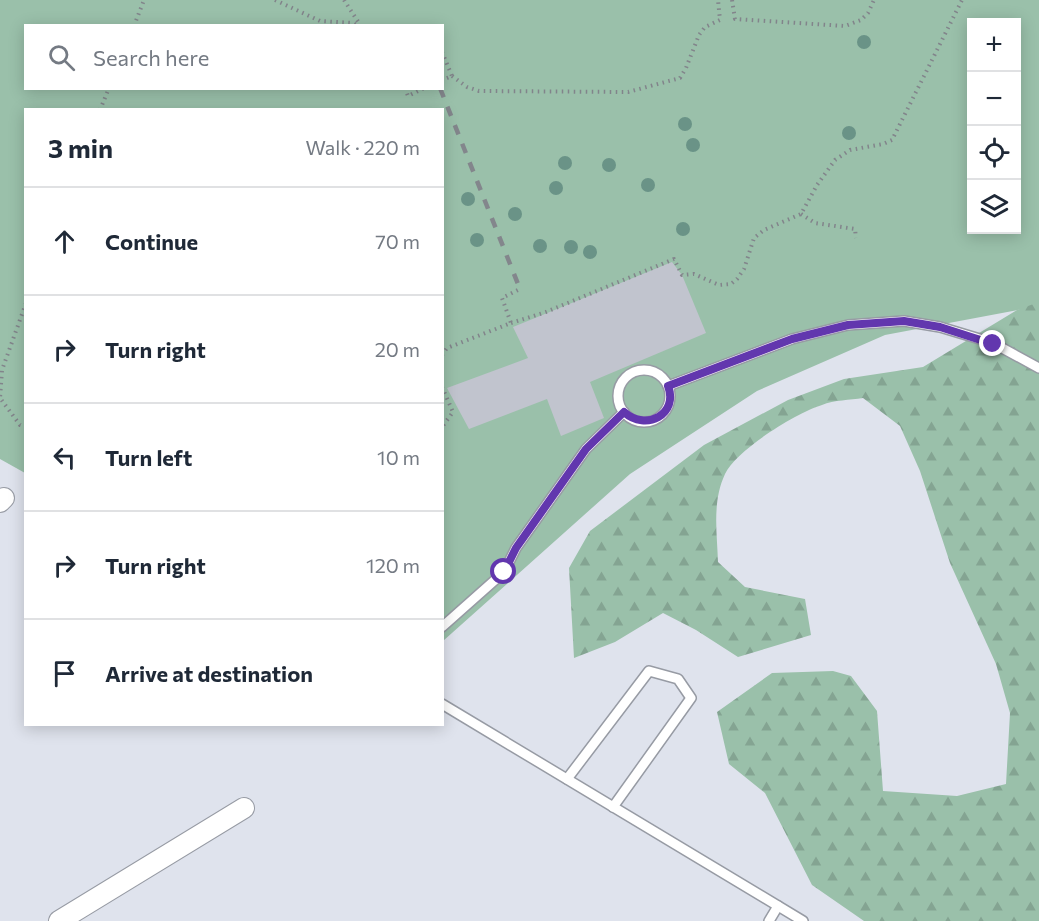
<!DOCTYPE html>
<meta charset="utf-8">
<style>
:root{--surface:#fff;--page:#f2f2f3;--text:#1f2937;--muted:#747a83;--line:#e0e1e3}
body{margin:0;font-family:Commissioner,sans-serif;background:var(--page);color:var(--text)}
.controls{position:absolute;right:18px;top:18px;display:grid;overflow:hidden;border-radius:0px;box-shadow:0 3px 15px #0003}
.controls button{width:54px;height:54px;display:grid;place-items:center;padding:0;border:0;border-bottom:2px solid var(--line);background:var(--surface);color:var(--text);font:30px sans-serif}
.stop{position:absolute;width:18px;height:18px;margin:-14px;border:4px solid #6237ae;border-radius:50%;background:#fff}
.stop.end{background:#6237ae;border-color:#fff;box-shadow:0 2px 6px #0008}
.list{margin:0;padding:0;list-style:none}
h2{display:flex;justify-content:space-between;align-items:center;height:78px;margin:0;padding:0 24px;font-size:26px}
h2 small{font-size:20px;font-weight:400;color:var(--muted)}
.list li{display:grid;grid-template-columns:39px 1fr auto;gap:18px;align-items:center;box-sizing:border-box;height:108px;padding:0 24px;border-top:2px solid var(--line)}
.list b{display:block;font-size:22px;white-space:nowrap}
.list em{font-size:20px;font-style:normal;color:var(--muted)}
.icon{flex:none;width:33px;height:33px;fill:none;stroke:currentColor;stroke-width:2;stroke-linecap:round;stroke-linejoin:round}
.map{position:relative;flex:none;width:1039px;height:921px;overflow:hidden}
.search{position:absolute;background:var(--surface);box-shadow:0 3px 15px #0003;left:24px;top:24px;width:420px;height:66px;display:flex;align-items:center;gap:15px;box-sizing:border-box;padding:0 21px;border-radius:0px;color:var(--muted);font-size:22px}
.panel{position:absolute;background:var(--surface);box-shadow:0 3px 15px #0003;left:24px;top:108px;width:420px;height:618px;border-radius:0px}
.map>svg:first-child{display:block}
</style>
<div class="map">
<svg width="1039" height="921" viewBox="0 0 1039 921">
<defs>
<pattern id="forest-firs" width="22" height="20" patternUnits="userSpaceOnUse" patternTransform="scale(1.5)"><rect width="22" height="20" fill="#9ac0aa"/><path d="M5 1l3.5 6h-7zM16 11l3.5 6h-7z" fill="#84a492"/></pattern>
</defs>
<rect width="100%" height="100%" fill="#dfe3ed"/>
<!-- grass -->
<path fill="#9ac0aa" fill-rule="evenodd" d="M0,0H1039V306L885,335L757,391L630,474L443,641L442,110H26L25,473L0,459ZM972,22H1016V230H972ZM26,26H442V88H26Z"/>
<!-- forest -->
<path fill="url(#forest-firs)" d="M1039,302V921H864L812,885L765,793L729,764L717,712L772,673L833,671L851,676L877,711L883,791L957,796L1006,784L1010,713L996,664L950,563L920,471L900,426L863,398C850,400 834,400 822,405C796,413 736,450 725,474C712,502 717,532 718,562L745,587L805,599L811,635L738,657L696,630L663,613L615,642L574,658L569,568L590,531L704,445L788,400L844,379L923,367L1017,310Z"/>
<!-- building -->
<path fill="#c1c4ce" d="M672,262L682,275L706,333L590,382L604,418L561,436L547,399L469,429L447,388L528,358L513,327Z"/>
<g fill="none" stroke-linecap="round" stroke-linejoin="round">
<defs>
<g id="service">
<circle cx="644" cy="396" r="26"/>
<path d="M668,386L792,339L848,325L904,321L940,327L993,343L1039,368"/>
<path d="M442,627L504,572L516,548L586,449L624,412"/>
<path d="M442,704L803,921"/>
<path d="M567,779L649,671L678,679L691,698L613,807"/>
<path d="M769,921L778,906"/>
</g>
<g id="minor">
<path d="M0,502L4,498"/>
<path d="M59,921L244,808"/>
</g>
</defs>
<!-- service casing -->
<use href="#service" stroke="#979ba4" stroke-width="12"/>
<!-- minor casing -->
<use href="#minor" stroke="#979ba4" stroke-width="22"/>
<!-- path -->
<g stroke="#82848b" stroke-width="4" stroke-dasharray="1.5 4.5" stroke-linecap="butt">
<path d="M275,0L320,21L353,23L358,26"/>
<path d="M344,0L361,26"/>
<path d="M732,0L735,19L845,26L861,20L868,13L874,0"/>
<path d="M134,26L144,0"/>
<path d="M442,52L452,76L442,80"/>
<path d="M452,76L467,87L479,91L628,92L680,78L686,68L699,35L705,27L720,20L718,0"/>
<path d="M405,88L408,96L424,88"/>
<path d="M100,110L109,88"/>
<path d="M801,214L815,223L855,229L856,238"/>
<path d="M26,303L2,370L0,398L20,425L26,427"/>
<path d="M511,323L546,312L674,259L682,275L694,274L719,285L731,284L737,279L744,269L754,238L764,230L801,214L817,185L835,160L850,150L883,144L892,140L962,0"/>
<path d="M442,355L447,348L511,323L502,298L520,289"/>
<path d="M442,387L453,412L442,427"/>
</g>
<!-- service -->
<use href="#service" stroke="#fff" stroke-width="9"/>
<!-- minor -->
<use href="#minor" stroke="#fff" stroke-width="20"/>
<!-- rail -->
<path stroke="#83868c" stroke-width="4.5" stroke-dasharray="10 10" stroke-linecap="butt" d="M440,88L520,289"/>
</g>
<!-- trees -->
<g fill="#6a9387">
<circle cx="864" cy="42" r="7"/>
<circle cx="685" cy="124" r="7"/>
<circle cx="849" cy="133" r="7"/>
<circle cx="693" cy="145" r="7"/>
<circle cx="565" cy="163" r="7"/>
<circle cx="609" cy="165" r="7"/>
<circle cx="648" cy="185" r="7"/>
<circle cx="556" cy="188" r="7"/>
<circle cx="468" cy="199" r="7"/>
<circle cx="515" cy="214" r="7"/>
<circle cx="683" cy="229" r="7"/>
<circle cx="477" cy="240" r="7"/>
<circle cx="540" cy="246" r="7"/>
<circle cx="571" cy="247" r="7"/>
<circle cx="590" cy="252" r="7"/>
</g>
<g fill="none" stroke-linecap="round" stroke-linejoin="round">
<!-- route -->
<path stroke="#6237ae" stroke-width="8" d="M504,572L516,548L586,449L624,412C646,432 679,414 668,386L792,339L848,325L904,321L940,327L993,344"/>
</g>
</svg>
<div class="controls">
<button>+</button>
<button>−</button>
<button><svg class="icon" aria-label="locate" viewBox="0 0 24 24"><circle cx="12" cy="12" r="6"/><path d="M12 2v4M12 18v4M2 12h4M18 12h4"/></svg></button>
<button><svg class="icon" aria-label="layers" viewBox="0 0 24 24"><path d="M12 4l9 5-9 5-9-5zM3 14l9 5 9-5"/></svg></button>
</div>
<div class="stop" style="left:504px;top:572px"></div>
<div class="stop end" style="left:993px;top:344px"></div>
<div class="search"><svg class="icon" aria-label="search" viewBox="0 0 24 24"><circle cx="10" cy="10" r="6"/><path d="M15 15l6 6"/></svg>Search here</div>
<section class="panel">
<h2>3 min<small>Walk · 220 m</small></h2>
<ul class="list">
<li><svg class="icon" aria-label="ahead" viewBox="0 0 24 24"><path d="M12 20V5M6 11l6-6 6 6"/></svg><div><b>Continue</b></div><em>70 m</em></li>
<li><svg class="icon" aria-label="right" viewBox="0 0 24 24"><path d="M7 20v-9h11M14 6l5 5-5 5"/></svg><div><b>Turn right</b></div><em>20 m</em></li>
<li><svg class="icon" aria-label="left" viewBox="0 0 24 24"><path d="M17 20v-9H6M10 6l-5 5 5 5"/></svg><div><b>Turn left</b></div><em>10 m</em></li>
<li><svg class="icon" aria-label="right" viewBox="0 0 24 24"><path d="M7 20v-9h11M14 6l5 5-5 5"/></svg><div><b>Turn right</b></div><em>120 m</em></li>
<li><svg class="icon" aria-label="arrive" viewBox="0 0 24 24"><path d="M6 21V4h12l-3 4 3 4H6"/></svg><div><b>Arrive at destination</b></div></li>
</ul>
</section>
</div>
